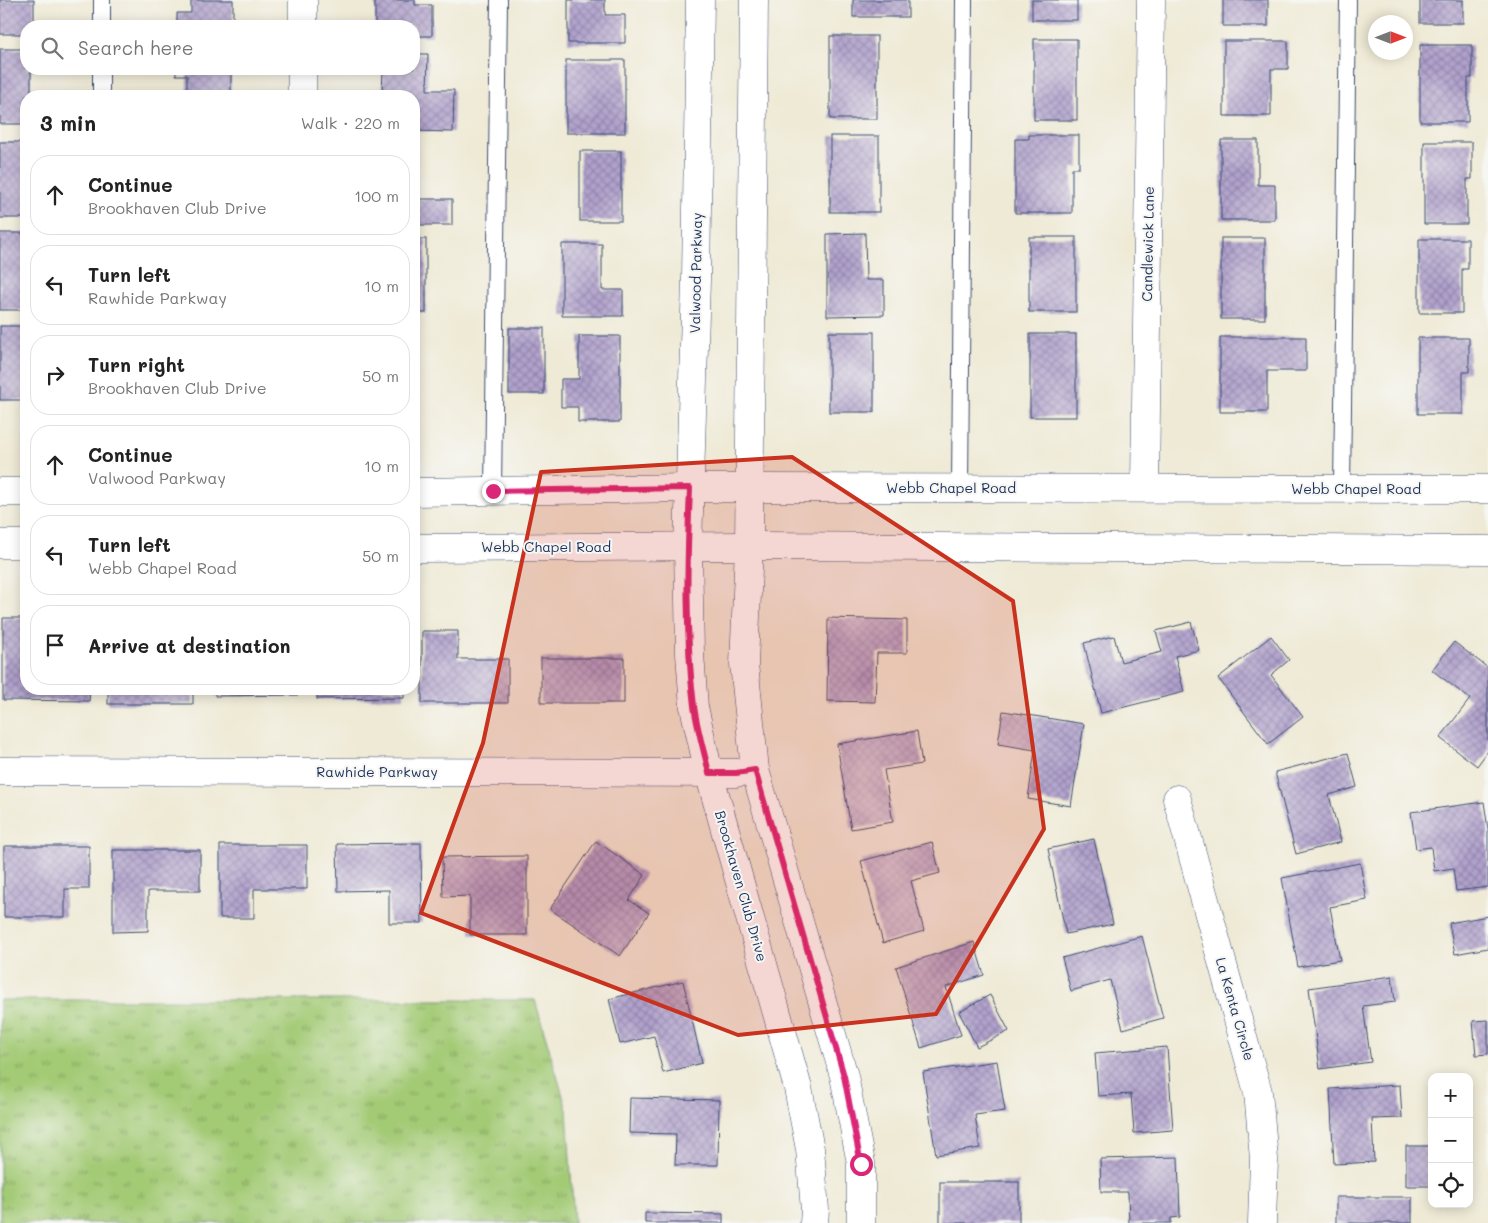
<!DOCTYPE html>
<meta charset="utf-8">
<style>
:root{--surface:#fff;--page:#f2f2f2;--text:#222;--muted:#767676;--line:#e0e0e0}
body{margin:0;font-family:Mali,sans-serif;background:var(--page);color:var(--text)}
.controls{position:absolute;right:15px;bottom:15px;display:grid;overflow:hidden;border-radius:10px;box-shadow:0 2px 12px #0003}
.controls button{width:45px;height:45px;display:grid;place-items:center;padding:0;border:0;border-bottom:1px solid var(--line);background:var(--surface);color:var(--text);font:25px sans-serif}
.compass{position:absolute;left:1368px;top:15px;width:45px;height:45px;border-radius:50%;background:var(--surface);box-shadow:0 2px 12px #0003;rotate:90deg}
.stop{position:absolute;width:15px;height:15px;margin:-11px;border:4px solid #db2777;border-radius:50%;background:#fff}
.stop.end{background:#db2777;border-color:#fff;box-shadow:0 1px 5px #0008}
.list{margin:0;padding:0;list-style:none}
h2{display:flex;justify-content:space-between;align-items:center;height:65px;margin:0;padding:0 20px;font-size:21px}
h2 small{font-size:16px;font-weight:400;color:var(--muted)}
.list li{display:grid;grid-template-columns:32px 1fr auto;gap:15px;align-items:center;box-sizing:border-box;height:80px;margin:0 10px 10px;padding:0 10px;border:1px solid var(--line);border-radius:20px}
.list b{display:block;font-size:19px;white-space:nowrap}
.list p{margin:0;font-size:16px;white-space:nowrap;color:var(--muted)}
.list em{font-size:16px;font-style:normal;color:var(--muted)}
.icon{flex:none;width:28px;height:28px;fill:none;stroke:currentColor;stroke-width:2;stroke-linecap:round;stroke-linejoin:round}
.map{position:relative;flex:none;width:1488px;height:1223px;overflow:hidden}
.search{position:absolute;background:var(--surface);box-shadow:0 2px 12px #0003;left:20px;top:20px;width:400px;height:55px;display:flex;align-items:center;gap:12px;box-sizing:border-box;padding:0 18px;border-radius:20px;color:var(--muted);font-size:19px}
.panel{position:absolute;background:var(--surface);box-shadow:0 2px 12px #0003;left:20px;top:90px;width:400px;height:605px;border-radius:20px}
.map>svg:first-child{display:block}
</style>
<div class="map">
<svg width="1488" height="1223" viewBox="0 0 1488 1223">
<defs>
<pattern id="grass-tufts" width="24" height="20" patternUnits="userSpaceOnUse" patternTransform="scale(1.25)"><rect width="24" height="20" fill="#a3ca74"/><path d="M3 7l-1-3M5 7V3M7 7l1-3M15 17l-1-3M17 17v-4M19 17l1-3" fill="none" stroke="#84a462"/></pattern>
<pattern id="building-cross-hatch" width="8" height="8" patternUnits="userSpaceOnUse" patternTransform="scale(1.25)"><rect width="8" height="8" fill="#b1a1cc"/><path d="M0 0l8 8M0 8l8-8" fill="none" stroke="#8f84a9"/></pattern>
</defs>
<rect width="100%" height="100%" fill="#f6f6f2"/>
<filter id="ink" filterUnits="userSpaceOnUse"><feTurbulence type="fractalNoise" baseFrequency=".02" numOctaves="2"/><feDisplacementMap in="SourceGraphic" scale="10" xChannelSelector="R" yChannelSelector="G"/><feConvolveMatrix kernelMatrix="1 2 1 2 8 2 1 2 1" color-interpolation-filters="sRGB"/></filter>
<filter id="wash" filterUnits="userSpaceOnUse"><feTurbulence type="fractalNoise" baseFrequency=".0096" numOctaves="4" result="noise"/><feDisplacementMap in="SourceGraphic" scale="20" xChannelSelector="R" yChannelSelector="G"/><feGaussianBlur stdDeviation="1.12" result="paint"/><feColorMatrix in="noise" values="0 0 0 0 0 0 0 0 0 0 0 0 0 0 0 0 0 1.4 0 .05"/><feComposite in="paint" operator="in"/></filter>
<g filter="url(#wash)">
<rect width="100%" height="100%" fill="#efead6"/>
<!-- grass -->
<path fill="url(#grass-tufts)" stroke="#5f7c69" d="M0,1000H535L567,1110L574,1223H0Z"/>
<g id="blocks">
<!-- building -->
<g fill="url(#building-cross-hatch)">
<path d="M0,0H34V26H26V34H0Z"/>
<path d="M191,0H233V26H177V13H191Z"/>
<path d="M375,0H415V5H432V36H414V26H375Z"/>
<path d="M568,0H605V15H625V43H568Z"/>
<rect x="853" y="0" width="55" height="17"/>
<rect x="1032" y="0" width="45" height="20"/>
<rect x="1223" y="0" width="45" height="26"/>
<rect x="1420" y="0" width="43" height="23"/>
<rect x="830" y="36" width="47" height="83"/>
<rect x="1034" y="39" width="43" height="81"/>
<path d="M1224,41H1288V69H1271V116H1224Z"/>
<path d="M1420,45H1472V78H1468V122H1420Z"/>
<path d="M0,49H26V69H31V96H26V124H0Z"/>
<path d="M414,54H428L427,90H454L453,132L414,131V96H382L383,69H414Z"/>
<rect x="566" y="60" width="59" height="73"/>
<path d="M176,69H231V96H187V75H176Z"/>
<path d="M1029,135H1079V168H1072V213H1015V139H1029Z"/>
<rect x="830" y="136" width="49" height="76"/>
<path d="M1221,140H1258V185H1275V220H1221Z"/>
<rect x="0" y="142" width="26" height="76"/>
<path d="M1424,142H1472V179H1467V224H1424Z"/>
<path d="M414,146H417V199H452V225H414Z"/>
<rect x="580" y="151" width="41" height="70"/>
<rect x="0" y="233" width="26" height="77"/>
<path d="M865,233L866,280H884V315L827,316V234Z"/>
<rect x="1029" y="237" width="47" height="75"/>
<rect x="1221" y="238" width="44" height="81"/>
<rect x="414" y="239" width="12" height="74"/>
<path d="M1419,239H1468V269H1462V313H1419Z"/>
<path d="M562,244H602V290H623V316H562Z"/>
<rect x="0" y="326" width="26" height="74"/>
<rect x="509" y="328" width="35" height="66"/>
<path d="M414,329H417L416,405H414Z"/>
<rect x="829" y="332" width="45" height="80"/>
<rect x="1030" y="334" width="46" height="83"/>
<path d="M579,336H620V422H578V407H561V379H579Z"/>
<path d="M1220,337H1306V371H1267V412H1220Z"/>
<path d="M1418,338H1469V372H1463V414H1418Z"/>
<path d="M3,618H26V689H90L89,701L3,700Z"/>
<path d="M828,618L907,620V653H877L875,702L827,701Z"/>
<path d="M1191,622L1199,650L1175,656L1184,692L1101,713L1084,643L1114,636L1121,662L1162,652L1156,631Z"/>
<path d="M422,631H458V659H508V703H422Z"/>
<path d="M1271,636L1289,660L1271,675L1303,717L1268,744L1218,678Z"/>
<path d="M1454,642L1488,668V751L1477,766L1440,738L1470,699L1432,670Z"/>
<rect x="541" y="658" width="83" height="45"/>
<rect x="108" y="689" width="85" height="15"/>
<path d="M215,689H298V695L215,696Z"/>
<path d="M317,689H404V698L317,699Z"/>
<path d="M1003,711L1084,724L1071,806L1028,799L1035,750L998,744Z"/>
<path d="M917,731L922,764L884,770L893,822L851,829L837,744Z"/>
<path d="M1348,753L1357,787L1329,795L1341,842L1296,854L1275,772Z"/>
<path d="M1484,802L1488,829V887L1456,891L1453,868L1434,871L1431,847L1416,849L1411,812Z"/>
<path d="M1094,839L1113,924L1066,934L1048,849Z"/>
<path d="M596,841L645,875L629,900L649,913L620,956L550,909Z"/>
<path d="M932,842L940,873L911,881L924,931L883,943L861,861Z"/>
<path d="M421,843L422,923H389V890L338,891L337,844Z"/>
<path d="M220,845H307V889H254V918H220Z"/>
<path d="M4,846H89V889H65V917H4Z"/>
<path d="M113,850H200V891H148V931L113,932Z"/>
<path d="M527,856V935H470V896L443,897L442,857Z"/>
<path d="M1360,863L1367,900L1330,907L1340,960L1298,967L1282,878Z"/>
<path d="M1488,916V948L1455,954L1449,923Z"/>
<path d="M1142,936L1163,1018L1123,1029L1110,980L1071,991L1062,958Z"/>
<path d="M974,942L984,975L946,987L961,1035L921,1048L896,967Z"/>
<path d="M1392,976L1395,1002L1363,1006L1371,1062L1320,1069L1309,988Z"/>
<path d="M683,981L702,1063L663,1073L654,1036L620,1044L609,999Z"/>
<path d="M990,995L1009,1031L977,1047L959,1012Z"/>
<path d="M1488,1020V1054L1476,1055L1473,1021Z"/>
<path d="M1167,1047L1173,1130L1134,1133L1131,1094L1098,1096L1095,1053Z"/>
<path d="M997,1061L1005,1111L975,1115L980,1148L936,1155L923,1072Z"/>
<path d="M1400,1085L1402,1118L1372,1119L1374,1162L1334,1164L1330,1089Z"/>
<path d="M630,1098L719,1100L718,1165H675L676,1134L629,1133Z"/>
<rect x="1406" y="1146" width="26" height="40"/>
<path d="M1178,1157L1180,1217L1171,1218V1223H1129L1128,1192H1101L1100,1159Z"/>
<rect x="940" y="1182" width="79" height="41"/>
<rect x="1336" y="1197" width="76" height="26"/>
<path d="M645,1213L723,1214V1223H645Z"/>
</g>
</g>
</g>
<g filter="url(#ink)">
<use href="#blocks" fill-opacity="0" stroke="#3b4b70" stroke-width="1"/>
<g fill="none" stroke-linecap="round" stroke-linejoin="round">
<defs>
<g id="service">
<path d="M102,26V0"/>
<path d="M101,96V69"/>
<path d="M960,488L964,0"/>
<path d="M1342,489L1348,0"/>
<path d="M493,491L499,0"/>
</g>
<g id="minor">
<path d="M303,26V0"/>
<path d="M302,96V69"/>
<path d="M1145,488L1151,0"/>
<path d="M0,771L736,773L755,770"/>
<path d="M1177,799L1258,1092L1264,1159L1262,1223"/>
</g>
<g id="secondary">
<path d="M700,0L696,280L688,546L690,654L694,707L709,773L798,1088L810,1149L815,1210L814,1223"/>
<path d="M754,0L749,546L744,664L755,770L844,1076L861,1163V1223"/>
<path d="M0,492H26"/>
<path d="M414,492L690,488L1488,489"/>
<path d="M0,544H26"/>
<path d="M414,548L749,546L1488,550"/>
</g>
</defs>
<!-- service casing -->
<use href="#service" stroke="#3b4b70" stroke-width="18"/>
<!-- minor casing -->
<use href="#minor" stroke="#3b4b70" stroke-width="29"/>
<!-- secondary casing -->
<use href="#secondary" stroke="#3b4b70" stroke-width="29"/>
<!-- service -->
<use href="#service" stroke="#fff" stroke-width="16"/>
<!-- minor -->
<use href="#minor" stroke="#fff" stroke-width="28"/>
<!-- secondary -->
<use href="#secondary" stroke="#fff" stroke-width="28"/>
</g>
</g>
<g fill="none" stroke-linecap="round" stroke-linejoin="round" filter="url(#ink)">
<!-- route -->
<path stroke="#db2777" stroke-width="6" d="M493,491L690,488C687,560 685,634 694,706C697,728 704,751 709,773H736L755,770L844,1076L861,1164"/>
</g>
<!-- marked area -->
<path fill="#c8321e" fill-opacity="0.2" stroke="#c8321e" stroke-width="4" stroke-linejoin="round" d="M792,457L1013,601L1044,829L936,1014L738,1035L421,913L483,743L541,472Z"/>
<g text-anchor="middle" stroke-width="4" stroke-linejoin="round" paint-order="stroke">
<!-- street labels -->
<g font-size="14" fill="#1b2f5e" stroke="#f6f6f2">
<text transform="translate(1148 244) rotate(-89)" y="5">Candlewick Lane</text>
<text transform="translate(696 273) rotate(-89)" y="5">Valwood Parkway</text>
<text x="951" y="493">Webb Chapel Road</text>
<text x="1356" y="494">Webb Chapel Road</text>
<text x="546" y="552">Webb Chapel Road</text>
<text x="377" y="777">Rawhide Parkway</text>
<text transform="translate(741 886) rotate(74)" y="5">Brookhaven Club Drive</text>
<text transform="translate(1235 1009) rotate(74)" y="5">La Kenta Circle</text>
</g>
</g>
</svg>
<div class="controls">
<button>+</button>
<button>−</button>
<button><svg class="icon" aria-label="locate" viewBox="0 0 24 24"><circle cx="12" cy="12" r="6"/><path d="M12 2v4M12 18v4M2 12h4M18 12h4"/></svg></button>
</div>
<svg class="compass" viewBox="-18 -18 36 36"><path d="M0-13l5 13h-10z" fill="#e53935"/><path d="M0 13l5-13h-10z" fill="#767676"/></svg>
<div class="stop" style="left:861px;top:1164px"></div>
<div class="stop end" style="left:493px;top:491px"></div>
<div class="search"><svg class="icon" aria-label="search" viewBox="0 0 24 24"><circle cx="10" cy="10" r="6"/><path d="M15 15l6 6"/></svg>Search here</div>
<section class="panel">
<h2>3 min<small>Walk · 220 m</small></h2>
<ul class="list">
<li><svg class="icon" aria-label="ahead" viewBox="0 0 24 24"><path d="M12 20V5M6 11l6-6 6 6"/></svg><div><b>Continue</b><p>Brookhaven Club Drive</p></div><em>100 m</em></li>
<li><svg class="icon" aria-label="left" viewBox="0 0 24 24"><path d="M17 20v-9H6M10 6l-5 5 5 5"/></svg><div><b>Turn left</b><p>Rawhide Parkway</p></div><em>10 m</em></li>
<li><svg class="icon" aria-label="right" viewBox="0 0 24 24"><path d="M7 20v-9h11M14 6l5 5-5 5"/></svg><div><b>Turn right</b><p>Brookhaven Club Drive</p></div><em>50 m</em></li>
<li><svg class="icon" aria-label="ahead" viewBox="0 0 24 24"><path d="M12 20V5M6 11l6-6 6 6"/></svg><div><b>Continue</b><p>Valwood Parkway</p></div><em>10 m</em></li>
<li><svg class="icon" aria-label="left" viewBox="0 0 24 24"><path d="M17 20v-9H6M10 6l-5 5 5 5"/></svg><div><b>Turn left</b><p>Webb Chapel Road</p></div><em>50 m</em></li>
<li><svg class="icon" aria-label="arrive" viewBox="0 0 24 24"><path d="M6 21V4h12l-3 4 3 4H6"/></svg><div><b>Arrive at destination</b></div></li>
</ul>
</section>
</div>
